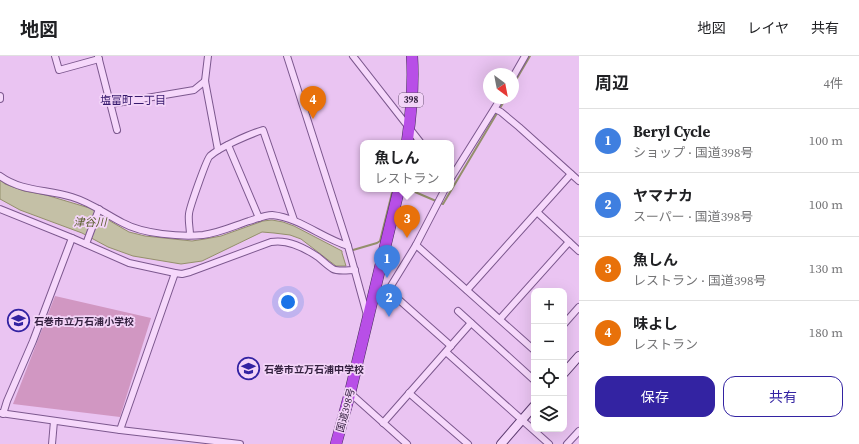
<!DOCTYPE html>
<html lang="ja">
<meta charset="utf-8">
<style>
:root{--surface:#fff;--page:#f6f6f6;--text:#202124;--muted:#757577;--line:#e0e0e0;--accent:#3323a2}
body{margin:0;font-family:"Source Serif 4","Noto Sans JP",serif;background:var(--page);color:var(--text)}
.controls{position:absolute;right:12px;bottom:12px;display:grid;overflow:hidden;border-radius:8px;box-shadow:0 4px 16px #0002}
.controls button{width:36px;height:36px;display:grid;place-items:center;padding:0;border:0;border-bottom:1px solid var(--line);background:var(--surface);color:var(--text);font:20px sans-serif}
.compass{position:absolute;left:483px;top:12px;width:36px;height:36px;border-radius:50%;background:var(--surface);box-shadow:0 4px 16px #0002;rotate:148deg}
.you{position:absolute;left:288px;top:246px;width:14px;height:14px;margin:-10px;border:3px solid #fff;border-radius:50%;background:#1a73e8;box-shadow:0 0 0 6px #1a73e833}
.badge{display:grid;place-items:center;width:26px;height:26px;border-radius:50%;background:var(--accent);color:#fff;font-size:13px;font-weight:700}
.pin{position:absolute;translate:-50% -33px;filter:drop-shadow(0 1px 2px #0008)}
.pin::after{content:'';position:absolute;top:21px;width:14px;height:12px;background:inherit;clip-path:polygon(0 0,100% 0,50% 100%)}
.popup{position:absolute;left:360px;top:84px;width:94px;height:52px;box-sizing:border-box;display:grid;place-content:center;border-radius:8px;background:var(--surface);filter:drop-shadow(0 1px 3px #0005);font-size:13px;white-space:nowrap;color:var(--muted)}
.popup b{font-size:15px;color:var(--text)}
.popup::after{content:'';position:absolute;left:50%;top:100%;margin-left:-8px;border:8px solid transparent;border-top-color:var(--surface)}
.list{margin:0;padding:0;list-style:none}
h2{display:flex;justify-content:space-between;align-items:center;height:52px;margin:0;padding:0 16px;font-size:17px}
h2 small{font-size:13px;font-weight:400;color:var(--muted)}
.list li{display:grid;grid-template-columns:26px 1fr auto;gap:12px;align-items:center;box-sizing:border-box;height:64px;padding:0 16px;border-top:1px solid var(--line)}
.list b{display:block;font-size:15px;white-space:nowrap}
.list p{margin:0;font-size:13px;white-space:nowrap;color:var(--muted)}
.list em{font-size:13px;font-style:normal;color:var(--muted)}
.actions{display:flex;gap:8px;padding:12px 16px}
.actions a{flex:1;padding:9px 0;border:1px solid var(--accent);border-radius:12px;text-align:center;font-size:14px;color:var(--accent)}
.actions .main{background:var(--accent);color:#fff}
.icon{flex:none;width:22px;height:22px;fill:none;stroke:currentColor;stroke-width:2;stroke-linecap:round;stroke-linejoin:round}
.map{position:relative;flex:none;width:579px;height:388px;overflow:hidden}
header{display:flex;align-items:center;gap:24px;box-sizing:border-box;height:56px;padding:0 20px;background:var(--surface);border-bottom:1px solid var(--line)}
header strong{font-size:19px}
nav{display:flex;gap:22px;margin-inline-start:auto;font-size:14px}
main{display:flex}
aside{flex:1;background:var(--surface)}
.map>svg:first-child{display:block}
</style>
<header>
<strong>地図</strong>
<nav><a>地図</a><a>レイヤ</a><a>共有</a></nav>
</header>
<main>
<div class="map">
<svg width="579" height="388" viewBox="0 0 579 388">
<rect width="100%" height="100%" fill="#eac4f2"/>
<!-- green -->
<path fill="#d197c2" d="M55,240L151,262L120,361L13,348Z"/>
<!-- water -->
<path fill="#c4c0a6" stroke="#948f6c" d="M0,124L5,128L24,135L46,139L96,154L110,165L129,176L145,180L192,185L205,183L221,180L263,165L272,164L283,166L294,170L342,195V197L346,210H336L301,183L290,179L274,177L262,176L202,205L181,208L133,200L108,191L82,177L20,154L0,143Z"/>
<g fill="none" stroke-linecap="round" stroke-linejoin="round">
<!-- stream -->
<g stroke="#948f6c" stroke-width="2">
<path d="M513,29L530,0"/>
<path d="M408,133L443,148L506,42"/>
<path d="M353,194L377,187L380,185L392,137"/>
</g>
<defs>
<g id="street">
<path d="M55,0L59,14L99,3"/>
<path d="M98,0L117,74"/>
<path d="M208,0L205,25L218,94"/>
<path d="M287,0L348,190L367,259"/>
<path d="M353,0L421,87"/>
<path d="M513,21L525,0"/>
<path d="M0,40V43"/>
<path d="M111,48L194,34L205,25"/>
<path d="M495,53L501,56L519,71L579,125"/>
<path d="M228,89L259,162"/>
<path d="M0,120C22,136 47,133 72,141C92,147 105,158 123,167C143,178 180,181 203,179C219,177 234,170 249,165C256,163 265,159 272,159C300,162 322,182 348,190"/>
<path d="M451,122L501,42"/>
<path d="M0,153L72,182L129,207L175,217L182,218L190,216L271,186C287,183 305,192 318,201C323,205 328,210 333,213C338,216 349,214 355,214"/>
<path d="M537,156L579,195"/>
<path d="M190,179C190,172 188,165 189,158C189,153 207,102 210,100C220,91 250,78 263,74L294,164"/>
<path d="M86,188L99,153"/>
<path d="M416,189L534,294"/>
<path d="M388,234L451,290"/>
<path d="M467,234L571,118"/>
<path d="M374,241L386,238L416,189L445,133"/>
<path d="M458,255L534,324"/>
<path d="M500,263L569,186"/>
<path d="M564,268L579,251"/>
<path d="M446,296L549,388"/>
<path d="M350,337L407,388"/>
<path d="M409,337L468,388"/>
<path d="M0,357L120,374L240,388"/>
<path d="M3,358L7,345L33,285L72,182"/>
<path d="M383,367L471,267"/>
<path d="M120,374L175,217"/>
<path d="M52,388L54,365"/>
<path d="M567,388L579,375"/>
</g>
<g id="secondary">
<path d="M564,317L579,300"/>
<path d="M501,388L534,350"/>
</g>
<g id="highway">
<path d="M407,87C411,59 414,29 412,0"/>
<path d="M336,388L350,337L399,133"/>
</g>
</defs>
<!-- street casing -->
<use href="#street" stroke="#7c588e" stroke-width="8"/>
<!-- secondary casing -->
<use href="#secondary" stroke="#5d3c70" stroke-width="10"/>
<!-- highway casing -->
<use href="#highway" stroke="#492d5c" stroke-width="12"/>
<!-- street -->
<use href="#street" stroke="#f6d8fb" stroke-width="6"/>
<!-- secondary -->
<use href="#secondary" stroke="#f6d8fb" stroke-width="8"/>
<!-- highway -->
<use href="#highway" stroke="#b84fe7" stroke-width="11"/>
</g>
<!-- icons -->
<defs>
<symbol id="school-ring" viewBox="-11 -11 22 22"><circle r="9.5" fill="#f3d4f8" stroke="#3323a2" stroke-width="1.5"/><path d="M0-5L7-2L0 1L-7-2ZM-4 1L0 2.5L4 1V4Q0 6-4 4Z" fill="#3323a2"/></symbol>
</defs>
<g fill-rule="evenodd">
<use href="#school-ring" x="6" y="252" width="25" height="25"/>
<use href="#school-ring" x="236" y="300" width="25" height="25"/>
</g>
<g text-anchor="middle" stroke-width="3.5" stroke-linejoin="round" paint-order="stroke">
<!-- shield labels -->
<rect fill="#f3d4f8" stroke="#6b5575" stroke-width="1" x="399" y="37" width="24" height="14" rx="3"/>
<g font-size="9" font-weight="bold" fill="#311e3d">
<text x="411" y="47">398</text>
</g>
<!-- poi labels -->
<g font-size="10" font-weight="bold" fill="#311e3d" stroke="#f3d4f8" text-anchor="start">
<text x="34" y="269">石巻市立万石浦小学校</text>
<text x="264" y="317">石巻市立万石浦中学校</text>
</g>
<!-- street labels -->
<g font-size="10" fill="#311e3d" stroke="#f3d4f8">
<text transform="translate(345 354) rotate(-75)" y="4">国道398号</text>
</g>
<!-- neighbourhood labels -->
<g font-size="11" fill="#36196d" stroke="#f3d4f8">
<text x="133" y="48">塩富町二丁目</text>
</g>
<!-- water labels -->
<g font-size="11" font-style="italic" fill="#5a5e2c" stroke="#f3d4f8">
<text x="90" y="170">津谷川</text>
</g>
</g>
</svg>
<div class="controls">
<button>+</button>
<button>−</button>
<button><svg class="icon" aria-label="locate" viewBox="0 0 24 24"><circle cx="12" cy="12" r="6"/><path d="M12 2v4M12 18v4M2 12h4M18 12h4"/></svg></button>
<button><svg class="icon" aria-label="layers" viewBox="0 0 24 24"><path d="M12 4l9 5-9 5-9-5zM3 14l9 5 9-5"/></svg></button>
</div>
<svg class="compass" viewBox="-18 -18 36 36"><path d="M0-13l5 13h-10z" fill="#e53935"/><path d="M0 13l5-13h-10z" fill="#757577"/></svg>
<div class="you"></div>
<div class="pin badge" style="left:387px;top:222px;background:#3f7fe0">1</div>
<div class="pin badge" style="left:389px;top:261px;background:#3f7fe0">2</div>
<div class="pin badge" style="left:407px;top:182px;background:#e8710a">3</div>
<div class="popup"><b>魚しん</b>レストラン</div>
<div class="pin badge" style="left:313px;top:63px;background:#e8710a">4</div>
</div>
<aside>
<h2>周辺<small>4件</small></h2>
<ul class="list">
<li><span class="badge" style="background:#3f7fe0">1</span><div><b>Beryl Cycle</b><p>ショップ · 国道398号</p></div><em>100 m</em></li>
<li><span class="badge" style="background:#3f7fe0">2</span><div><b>ヤマナカ</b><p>スーパー · 国道398号</p></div><em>100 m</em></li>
<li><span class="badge" style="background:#e8710a">3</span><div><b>魚しん</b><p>レストラン · 国道398号</p></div><em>130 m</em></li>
<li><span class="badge" style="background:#e8710a">4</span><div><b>味よし</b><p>レストラン</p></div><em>180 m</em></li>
</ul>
<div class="actions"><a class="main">保存</a><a>共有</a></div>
</aside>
</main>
